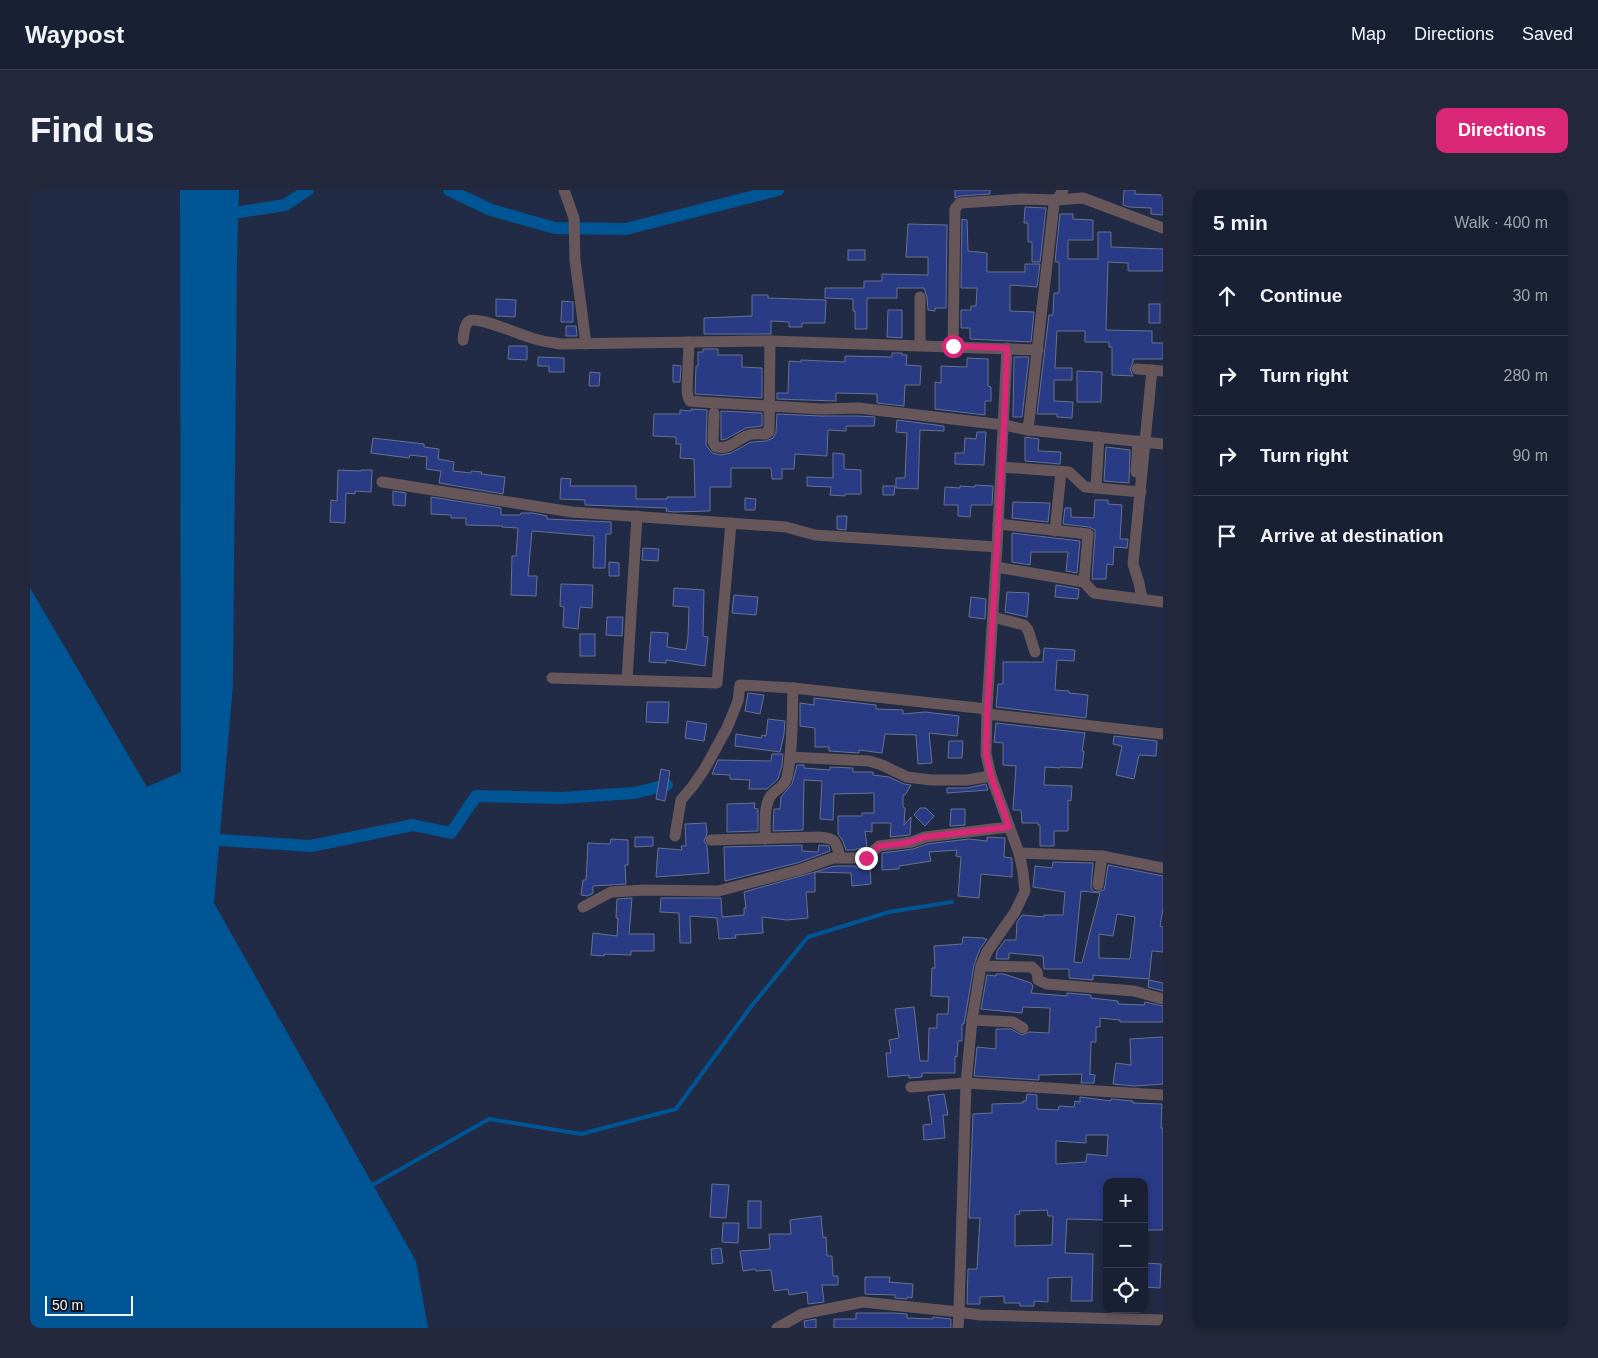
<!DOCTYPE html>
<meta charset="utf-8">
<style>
:root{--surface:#1a2034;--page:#23283c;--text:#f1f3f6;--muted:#9fa3ac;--line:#383e4f;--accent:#db2777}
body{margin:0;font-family:Arial,sans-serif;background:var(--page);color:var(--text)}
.controls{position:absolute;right:15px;bottom:15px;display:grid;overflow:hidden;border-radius:10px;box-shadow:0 2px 8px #0003}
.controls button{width:45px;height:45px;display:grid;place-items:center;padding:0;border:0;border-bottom:1px solid var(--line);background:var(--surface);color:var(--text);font:25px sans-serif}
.scale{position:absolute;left:15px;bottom:12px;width:88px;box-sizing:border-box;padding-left:5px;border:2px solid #f2f5fc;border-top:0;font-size:14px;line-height:18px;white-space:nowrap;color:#f2f5fc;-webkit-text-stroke:4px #101420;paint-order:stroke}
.stop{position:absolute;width:15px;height:15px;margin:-11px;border:4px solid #db2777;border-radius:50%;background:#fff}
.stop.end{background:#db2777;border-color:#fff;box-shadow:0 1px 5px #0008}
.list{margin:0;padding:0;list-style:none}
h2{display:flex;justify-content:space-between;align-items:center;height:65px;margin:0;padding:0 20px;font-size:21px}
h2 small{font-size:16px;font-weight:400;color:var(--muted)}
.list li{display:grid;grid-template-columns:32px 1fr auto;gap:15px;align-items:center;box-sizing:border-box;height:80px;padding:0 20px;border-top:1px solid var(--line)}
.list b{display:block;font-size:19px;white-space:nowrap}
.list em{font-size:16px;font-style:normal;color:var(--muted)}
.icon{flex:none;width:28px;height:28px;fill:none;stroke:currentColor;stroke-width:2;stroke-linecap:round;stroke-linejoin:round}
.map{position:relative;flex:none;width:1133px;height:1138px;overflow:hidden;border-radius:10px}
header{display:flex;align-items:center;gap:30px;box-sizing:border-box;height:70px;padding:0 25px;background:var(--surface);border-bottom:1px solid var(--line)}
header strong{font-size:24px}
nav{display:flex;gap:28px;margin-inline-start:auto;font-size:18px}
.intro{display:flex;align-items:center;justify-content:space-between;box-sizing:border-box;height:120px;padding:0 30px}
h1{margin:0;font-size:35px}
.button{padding:12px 22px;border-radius:10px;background:var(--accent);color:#fff;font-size:18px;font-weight:700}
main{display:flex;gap:30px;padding:0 30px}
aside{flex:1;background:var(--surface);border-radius:10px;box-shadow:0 2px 8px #0003}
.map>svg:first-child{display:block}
</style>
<header>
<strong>Waypost</strong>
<nav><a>Map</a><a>Directions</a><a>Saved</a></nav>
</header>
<div class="intro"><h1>Find us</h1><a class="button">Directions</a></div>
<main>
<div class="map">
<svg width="1133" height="1138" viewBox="0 0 1133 1138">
<rect width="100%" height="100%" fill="#222b45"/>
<!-- water -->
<path fill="#005594" d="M150,0H209L207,69L203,495L184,713L386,1071L398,1138H0V398L117,597L151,582Z"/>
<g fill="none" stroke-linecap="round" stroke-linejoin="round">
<!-- stream -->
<path stroke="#005594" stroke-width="4" d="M339,997L459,929L551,944L646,919L720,818L778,747L859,722L922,712"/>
<!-- canal -->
<g stroke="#005594" stroke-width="12">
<path d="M419,0L461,20L525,38L596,39L748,0"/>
<path d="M197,24L255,15L278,0"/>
<path d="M178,643L189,650L281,656L383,635L421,643L446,606L531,608L604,603L637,595"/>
</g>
</g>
<!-- building -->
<g fill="#293b84" stroke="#677190" fill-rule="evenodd">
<path d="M925,0H960V4L930,6L925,8Z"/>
<path d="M1094,0H1105V4L1133,5V25L1121,24V18L1099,17L1093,15Z"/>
<path d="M995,17L1016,18L1010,72H1002V52H998V33H994Z"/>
<path d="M1030,24H1043V29L1063,30V50H1038V69H1068V42H1081V57L1133,59V81H1098V73L1078,72L1076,140L1122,141V153H1133V169H1103V173L1100,179L1103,186L1082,185V157H1079V152H1055V141H1027L1025,178H1042V190H1024V211L1043,212L1042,228L1027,227V224H1007L1019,125H1023L1024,103H1029V72H1025Z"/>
<path d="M932,29L937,30L938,61L957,63V82H995V74H1010L1007,97L980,95V121L1004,122L1001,152L940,149V138H931V120H941V116H946L947,98H931Z"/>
<path d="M878,34L917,35L916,118H905V121L898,120L897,107L894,98H867V108H837V139H825V121H823V109L795,108V98H834V91H852V84L898,85V67H876Z"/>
<rect x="818" y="60" width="17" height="10"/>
<path d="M722,105H738V108L796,110L795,133H772V137H759V132L741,131V144H674V128L722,126Z"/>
<path d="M466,109L486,110L485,127L466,126Z"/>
<path d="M532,111L543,112V132H531Z"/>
<rect x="1119" y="114" width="11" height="19"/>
<path d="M858,120H872V148L857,147Z"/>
<path d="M536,136H546L547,146H536Z"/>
<path d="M479,156H497V170L478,169Z"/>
<path d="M673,159H688V165H712V177L732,178V208L665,204L666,176H668V162H673Z"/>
<path d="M862,163H872V165H877L876,175L891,176L890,195H875L874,216L847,213V204L806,203V211L747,209V203H758L759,171L771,172V170L815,172V166L862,167Z"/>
<path d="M508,167L534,168V182H519V176H508Z"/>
<path d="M984,167H999L992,227H983Z"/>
<path d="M937,168L958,169V196L961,197V211H955V225L905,219V192L911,193V176L937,177Z"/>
<path d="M643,175L651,176L650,192H643Z"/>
<path d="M1047,181L1072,182L1071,212H1047Z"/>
<path d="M560,182L570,183L569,196H559Z"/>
<path d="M661,219L677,220L676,255L682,263L690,265L701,263L721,252L736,251L743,248L746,243L747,224L791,226H828L845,227L844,236H816V241L798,240L797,266L765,264L764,279H752V289H742L741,278H701V297H680V321L644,322L636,321L637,318L555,315V310L530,309L531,288L541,289L540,296H606V309H637V307H665L664,269L650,268L651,254H646V247L623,246L624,224H650V220L661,221Z"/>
<path d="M691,221L732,223V236L716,238L696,249L691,250Z"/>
<path d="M867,230L914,236V241L890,240L888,299L866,298V288H875L877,243L866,242Z"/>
<path d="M947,242H956L954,275L925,274V263H934L935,248L946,249Z"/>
<path d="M995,247L1009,249L1008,261L1031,262L1030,274L995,271Z"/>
<path d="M343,248L394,254V257L409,259L408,269L424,272L423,281L441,283V281L452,282L451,284L475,287L473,304L409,293L411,281L396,279L397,267L380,265L379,268L341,263Z"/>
<path d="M1076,257L1100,260L1099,293L1074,291Z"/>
<path d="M803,263L814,264V279L831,280V304H815V306L800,305L801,297L777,296V287L803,288Z"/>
<path d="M308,280L331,281V280H342L341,302L325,301V304L316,303L315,333L300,332L301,310L307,311Z"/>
<path d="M945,295L963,296L962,315H941L940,327L928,326V315H914L915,297L930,298V296L945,297Z"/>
<path d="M853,296H865L864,305H853Z"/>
<path d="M363,301L376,303L375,316L363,315Z"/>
<path d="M401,307L471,318V325H490L491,323H503L517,326V329L581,332V344H576L575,378H563L564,346L502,341L498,386H507L506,406L481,405L482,366H486L488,338L472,337L473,336L436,335V328H421V325L401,324Z"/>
<path d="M715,308L726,309L725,320H715Z"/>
<path d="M1065,310H1078V314L1092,315L1090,349H1098L1097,358L1084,357L1083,375L1077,374L1076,389H1062L1065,345V340L1059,337L1033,334L1035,318H1041V327L1064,328Z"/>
<path d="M983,312L1020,313L1018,332L982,328Z"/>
<path d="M807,326H817L816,340L807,339Z"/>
<path d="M982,343L1050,351L1047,383L1036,381L1038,362H1001L1000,375L982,372Z"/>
<path d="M613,358L629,359L628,371L612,370Z"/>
<path d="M579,372L589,373V386H579Z"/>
<path d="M531,394L563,395L562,418L550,417L548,439L533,437L534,417L530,416Z"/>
<path d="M1026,395L1049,399L1048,409L1025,407Z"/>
<path d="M644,398L674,400L673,446L678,447L675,476L636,470V473L619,472L621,442L638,443L637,457L656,460L658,447L659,417L643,416Z"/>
<path d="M977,402L999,403L997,427L975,422Z"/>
<path d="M704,405L728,407L726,425L702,423Z"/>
<path d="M941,407L956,409L955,429L939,427Z"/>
<path d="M577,427H593L592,446L576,445Z"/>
<rect x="550" y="444" width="15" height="22"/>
<path d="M1014,458L1045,460L1044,471L1027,470L1025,500L1039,501V503L1058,505L1056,528L966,517L968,494H973V472H1013Z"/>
<path d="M718,503L734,505L730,524L715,521Z"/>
<path d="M784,508L846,515V519L873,520V524L895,522L929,526L927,546L899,543L902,573L888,574L886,545L855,544L852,563L829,560V563L799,561V557H785V538L770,536V513L784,515Z"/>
<path d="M617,512H639L638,533L616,532Z"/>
<path d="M738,529L755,531L754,544L750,562L705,556L706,544L731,548L732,545L736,546Z"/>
<path d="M657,531L677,534L674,551L655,548Z"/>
<path d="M966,533L1055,543L1052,561H1054L1052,578L1030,577V578L1015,577L1014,595L1042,596L1041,611L1038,610V641H1024V656H1010V635H1008V633H992L991,620H983L986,576L973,575V553L964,552Z"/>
<path d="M1084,546L1127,551L1126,566L1109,565L1104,589L1086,585L1092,556L1083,554Z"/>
<path d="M919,551H933L932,568H918Z"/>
<path d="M742,564H753L752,575L748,589L737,599H719L720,590L700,589V585L682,584L688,570L741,571Z"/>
<path d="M767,575H774V578L800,580V577L823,578V582H843V585L859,587L874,594L881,595L875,605H873V617L875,618L874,635L881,627L880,645L860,647L861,633H842V642L835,641L837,657L826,659V660H816L813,651L808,644V626H832V623H844V603L804,604L803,630L790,629L792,591L774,590L773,640L743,641L744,619H750L751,607L762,594Z"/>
<path d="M631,579L640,581L635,611L626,609Z"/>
<path d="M956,594L958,600L917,603V598H937Z"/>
<path d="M725,613L724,618L728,619V641L697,642V614Z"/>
<path d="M890,618H896L904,626L895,636L884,625Z"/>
<path d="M921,619H935V635L920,636Z"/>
<path d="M676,633L677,644L674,651L677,656L679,683L626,687L628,658L652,660L651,656H656L655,634Z"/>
<path d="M605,647H623V656L605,657Z"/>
<path d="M957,647L975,648L974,667L982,668V687L951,684L949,708L928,706L931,667L926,666L927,660L899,662L901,671L869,676V679L852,680V663L883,659L897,654L939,649L957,651Z"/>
<path d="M581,649L598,650V675H595L596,694L563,696V703L558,706L551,705L553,690H556L558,653L580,654Z"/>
<path d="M772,655V661L788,662L789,655L799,656L800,661L767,673L695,691L694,657Z"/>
<path d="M1023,672L1063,673L1061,697L1063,701L1067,702L1074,700L1075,696L1078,675L1133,686V719L1130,736L1133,737V762L1122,761L1119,789L1063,785V790L1039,788V779H1014L1013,766L979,763V769H966L967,761L975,750H986L987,732L992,725L1014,727V725H1033L1035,702L1003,697L1005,676L1022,678ZM1051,701L1070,703L1052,773L1044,772ZM1087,724L1105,727L1100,769L1069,768V744L1083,746Z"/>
<path d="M804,676H826V678L840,677L841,694L822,696L821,683L785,682Z"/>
<path d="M785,682V702H776L778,728L757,730L732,727L733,743L705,745L706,748L689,749L687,728L660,726L661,753H650L649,723L630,722L631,708H691L692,727L714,725V718H716L714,702Z"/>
<path d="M602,708L599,744H624V761H601V765L574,764V766L561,765L563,743L587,746L588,728H586L587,709Z"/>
<path d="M933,747L954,748V749H957L950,759L944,775L934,834H932V851H928L927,867L925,866V883H892V887L879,888V885L858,887L856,863H861L859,850L869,848L865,819L884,817L890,871H898L899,838H907V824H918L919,807L901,806L902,778H905L904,756L932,754Z"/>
<path d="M966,784H974L1001,793L1003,796L1001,803L1037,806V803L1061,805V808L1088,811V814L1114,815L1115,812L1133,816V832H1090V830L1070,828V837H1066V852H1061L1060,884H1059L1065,885L1064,893H1051L1052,884L1009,885V890L944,886L947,857L966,859V839H981L992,845L999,842L1019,843L1020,818L993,817L992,823L951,819L957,785L966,786Z"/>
<path d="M1119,790L1133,793V801L1118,797Z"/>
<path d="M1133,847V894L1105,896L1083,894L1086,873L1101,875L1100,849Z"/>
<path d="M914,904L918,925H913L915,948L894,950L893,935L902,934L898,906Z"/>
<path d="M997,904L1007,905V919L1028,920L1029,916L1044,917L1045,911L1050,912V907L1081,911V909L1103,911V913L1132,914L1131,938H1133V1040H1115L1114,992H1077V1030L1037,1029L1035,1063L1063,1064L1062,1111H1041L1042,1087L1018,1088V1112L1004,1111V1116H990V1113H974V1106L950,1107V1114H937L938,1079H947L950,1028H939L943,924L962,923V914L993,913V911H996ZM1056,945H1078L1077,966L1057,964L1056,972L1026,974V951L1056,953ZM1017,1020L1018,1026H1023L1022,1055L985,1056V1025L990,1024L989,1021Z"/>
<path d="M682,994L699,995L696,1028L680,1027Z"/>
<rect x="718" y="1011" width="13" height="27"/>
<path d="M791,1026L793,1048L796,1047L797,1066H802L803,1086H808V1095H792L794,1112L778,1114L777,1102L759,1105L758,1099L744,1101L741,1080L726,1081L725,1079L713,1081L710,1061L740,1059L739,1044H761L760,1030Z"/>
<path d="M693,1033H709L708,1053L692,1052Z"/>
<path d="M691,1058L693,1073L682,1074L681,1059Z"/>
<path d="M1114,1073L1131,1074L1130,1098L1114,1097Z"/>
<path d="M835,1087H860L859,1092L883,1094L882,1108L878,1107L877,1109L865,1108V1105L835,1104Z"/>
<path d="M826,1123H864L877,1124V1128L903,1129V1127L921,1129V1138H804V1129H826Z"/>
<path d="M786,1129V1138H775L774,1131Z"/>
</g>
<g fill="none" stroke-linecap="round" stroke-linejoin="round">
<!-- minor -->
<g stroke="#68575a" stroke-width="11">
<path d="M534,0L544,28L545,70L556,154"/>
<path d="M890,107V155"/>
<path d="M433,150C434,144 434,135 439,131C448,126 488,144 499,147C509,151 519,152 530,154L740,151L1008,160"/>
<path d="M659,152L657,200L658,207L660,211L672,212L791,219L828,218L974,235L998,240L1133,254"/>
<path d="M923,156L925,19L930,13L991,9L1027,10L1033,0"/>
<path d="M1107,179L1133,181"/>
<path d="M684,223L683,252L686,257C699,260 705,251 716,246C721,243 730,244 736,244L739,242L740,151"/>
<path d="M998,240L1024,14L1027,10L1053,8L1133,38"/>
<path d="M972,277L1039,282L1055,297L1111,302"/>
<path d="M1106,282L1108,251"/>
<path d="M352,292L542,322L756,337L785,345L967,357"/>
<path d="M1066,298L1069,247"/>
<path d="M1025,341L1031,282"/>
<path d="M966,377L1054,392L1058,344L968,334"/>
<path d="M1054,392L1064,403L1133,412"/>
<path d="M1112,409L1109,393L1103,374L1122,180"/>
<path d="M963,427L994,435L998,440L1005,462"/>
<path d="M522,488L687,493L701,333"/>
<path d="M597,490L607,326"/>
<path d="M957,524L1133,544"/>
<path d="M760,567L839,571L852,575L877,587L901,590H937L961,586"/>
<path d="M645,646L651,610L662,597L674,580L697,538L708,511L710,495L763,498L957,519"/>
<path d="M735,649C736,636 733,617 740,607C745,599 755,597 757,587C763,558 762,527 763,498"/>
<path d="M681,650L789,647C808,649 805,651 810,667"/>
<path d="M989,663L1072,666L1133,678"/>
<path d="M1068,695L1072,666"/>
<path d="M553,717L581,702L614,700L688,701L769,680L803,668H836L849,656L882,652L895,647L979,637"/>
<path d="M951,776L1002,777L1007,782L1008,790L1017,794L1104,801L1133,809"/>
<path d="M942,830L983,832L993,838"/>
<path d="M881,897L936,893L1133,905"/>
<path d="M747,1138L772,1124L833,1112L929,1122L936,893L942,830L951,776L957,762L985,722L995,701L993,682L989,663L961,586L956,564L957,519L967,357L977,158"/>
<path d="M928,1138L929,1122L950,1125L1133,1130"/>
</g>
</g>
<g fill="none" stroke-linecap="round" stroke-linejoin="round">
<!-- route -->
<path stroke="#db2777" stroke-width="6" d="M836,668L849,656L876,653L894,647L979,637L961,586L956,564L957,524L974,235L977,158L923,156"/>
</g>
</svg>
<div class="controls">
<button>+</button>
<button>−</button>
<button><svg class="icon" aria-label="locate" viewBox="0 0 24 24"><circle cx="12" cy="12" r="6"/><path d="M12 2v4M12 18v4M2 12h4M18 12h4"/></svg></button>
</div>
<div class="scale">50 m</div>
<div class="stop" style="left:923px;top:156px"></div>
<div class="stop end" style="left:836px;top:668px"></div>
</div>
<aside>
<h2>5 min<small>Walk · 400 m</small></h2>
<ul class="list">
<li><svg class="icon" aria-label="ahead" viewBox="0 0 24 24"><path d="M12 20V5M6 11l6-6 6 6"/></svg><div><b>Continue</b></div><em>30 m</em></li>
<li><svg class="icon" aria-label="right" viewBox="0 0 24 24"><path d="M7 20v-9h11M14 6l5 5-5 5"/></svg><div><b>Turn right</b></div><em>280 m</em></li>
<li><svg class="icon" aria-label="right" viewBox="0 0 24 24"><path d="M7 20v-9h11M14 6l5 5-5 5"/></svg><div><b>Turn right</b></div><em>90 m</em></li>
<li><svg class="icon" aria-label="arrive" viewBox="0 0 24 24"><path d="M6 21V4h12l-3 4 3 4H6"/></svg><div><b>Arrive at destination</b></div></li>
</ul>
</aside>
</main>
